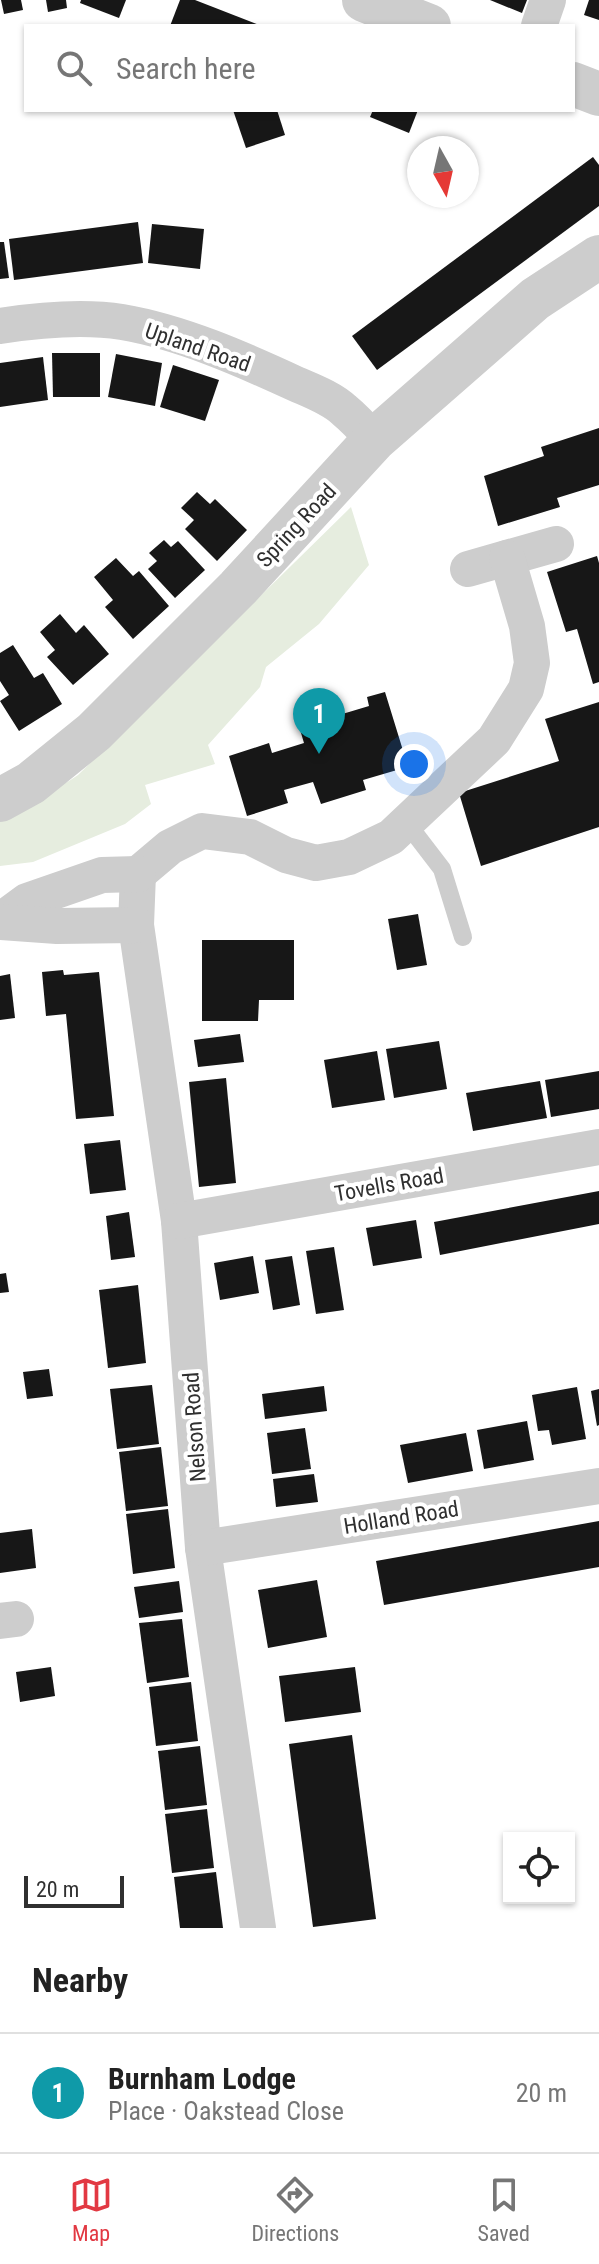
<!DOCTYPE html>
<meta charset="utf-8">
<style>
:root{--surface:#fff;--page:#f6f6f6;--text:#222;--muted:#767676;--line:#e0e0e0;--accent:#e23842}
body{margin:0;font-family:"Roboto Condensed",sans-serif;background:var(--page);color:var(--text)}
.controls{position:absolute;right:24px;bottom:24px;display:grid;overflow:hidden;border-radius:0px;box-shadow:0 2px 6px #0004}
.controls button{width:72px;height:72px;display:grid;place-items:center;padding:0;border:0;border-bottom:2px solid var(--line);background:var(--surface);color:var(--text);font:40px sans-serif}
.compass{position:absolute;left:407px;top:136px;width:72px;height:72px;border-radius:50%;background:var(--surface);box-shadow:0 2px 6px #0004;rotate:172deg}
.scale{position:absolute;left:24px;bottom:20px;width:100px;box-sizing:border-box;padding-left:8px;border:4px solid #303030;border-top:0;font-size:22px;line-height:28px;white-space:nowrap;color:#303030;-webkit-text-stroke:6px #fff;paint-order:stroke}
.you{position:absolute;left:414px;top:764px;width:28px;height:28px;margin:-20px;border:6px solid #fff;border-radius:50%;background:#1a73e8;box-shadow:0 0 0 12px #1a73e833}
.badge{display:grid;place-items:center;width:52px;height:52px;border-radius:50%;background:var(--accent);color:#fff;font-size:26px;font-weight:700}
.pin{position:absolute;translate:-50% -66px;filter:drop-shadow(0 2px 4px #0008)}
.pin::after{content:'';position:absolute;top:42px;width:28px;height:24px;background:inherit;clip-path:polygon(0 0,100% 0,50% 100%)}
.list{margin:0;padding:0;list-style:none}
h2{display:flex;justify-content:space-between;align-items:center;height:104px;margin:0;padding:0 32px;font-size:34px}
h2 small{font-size:26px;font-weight:400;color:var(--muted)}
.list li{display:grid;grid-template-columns:52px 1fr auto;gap:24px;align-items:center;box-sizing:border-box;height:120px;padding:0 32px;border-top:2px solid var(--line)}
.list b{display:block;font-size:30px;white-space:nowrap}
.list p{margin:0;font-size:26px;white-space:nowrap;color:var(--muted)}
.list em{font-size:26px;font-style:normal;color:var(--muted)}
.icon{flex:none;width:44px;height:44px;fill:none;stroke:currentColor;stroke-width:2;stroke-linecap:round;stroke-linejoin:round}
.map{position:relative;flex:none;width:599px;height:1928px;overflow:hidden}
.search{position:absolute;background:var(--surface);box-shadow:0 2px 6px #0004;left:24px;right:24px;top:24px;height:88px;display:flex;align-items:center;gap:20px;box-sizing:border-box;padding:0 28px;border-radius:0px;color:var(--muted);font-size:30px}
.sheet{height:224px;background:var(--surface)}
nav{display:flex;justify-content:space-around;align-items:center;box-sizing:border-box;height:112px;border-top:2px solid var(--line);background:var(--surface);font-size:22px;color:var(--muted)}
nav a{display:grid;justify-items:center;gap:4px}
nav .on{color:var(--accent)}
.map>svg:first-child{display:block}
</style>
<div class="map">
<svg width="599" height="1928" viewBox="0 0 599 1928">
<rect width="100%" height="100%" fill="#fff"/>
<!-- green -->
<path fill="#e6eddf" d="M351,507L369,565L319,624L266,667L260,687L208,745L215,764L145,785L151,804L125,824L33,862L0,866V814L69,781L78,775Z"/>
<!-- building -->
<g fill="#171717">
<path d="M1,0H21L23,10L4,14Z"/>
<path d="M46,0H66L67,8L48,12Z"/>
<path d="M81,0H126L119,18L80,3Z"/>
<path d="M180,0H195L262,26H170Z"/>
<path d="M490,0H527L522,13Z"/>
<path d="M589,0H599V20L584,15Z"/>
<path d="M233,110H277L285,135L246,148Z"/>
<path d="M373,110H418L409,133L370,117Z"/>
<path d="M593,157L599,165V206L377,370L352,336Z"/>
<path d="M138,222L143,263L14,280L9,239Z"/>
<path d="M152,224L204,229L200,269L148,263Z"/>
<path d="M0,242H4L9,278L0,279Z"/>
<path d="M52,353H100V397H53Z"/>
<path d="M116,354L162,363L155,406L108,397Z"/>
<path d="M43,357L48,400L0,407V363Z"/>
<path d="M173,365L219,380L205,421L160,407Z"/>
<path d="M599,428V485L557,498L560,507L498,526L484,476L544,456L541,447Z"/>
<path d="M197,492L210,504L215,499L247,530L217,561L185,529L194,520L181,508Z"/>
<path d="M164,540L171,547L178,541L205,570L175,598L148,569L157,561L149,553Z"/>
<path d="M597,556L599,563V682L593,684L577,629L566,632L547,572Z"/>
<path d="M116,558L133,576L139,571L169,606L133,639L105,607L113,600L94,577Z"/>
<path d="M60,614L76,633L84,625L109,654L73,685L47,657L55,650L40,632Z"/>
<path d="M13,645L34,678L43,673L62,704L19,731L0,701L9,695L0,681V653Z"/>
<path d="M385,692L405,757L410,755L414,765L363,780L366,790L321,804L313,782L284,790L288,803L247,816L229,756L269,743L272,753L304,743L296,716L336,704L339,715L369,706L367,697Z"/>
<path d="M599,702V827L481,866L459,793L559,761L545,719Z"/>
<path d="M418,914L427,965L397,970L388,919Z"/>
<path d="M202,940H294V1000H259L258,1021H202Z"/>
<path d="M63,970L64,975L99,972L114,1116L76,1119L66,1014L46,1016L42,972Z"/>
<path d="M10,974L15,1018L0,1020V976Z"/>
<path d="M240,1034L244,1062L198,1067L194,1040Z"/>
<path d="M439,1041L447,1089L394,1098L386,1049Z"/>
<path d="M377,1051L385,1100L332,1108L324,1060Z"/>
<path d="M599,1071V1109L551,1117L545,1080Z"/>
<path d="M226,1078L236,1183L199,1187L189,1082Z"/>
<path d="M540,1081L547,1118L473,1131L466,1093Z"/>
<path d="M120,1140L126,1190L90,1194L84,1144Z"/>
<path d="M599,1191V1224L440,1255L434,1222Z"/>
<path d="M129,1212L135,1257L111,1260L106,1216Z"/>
<path d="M416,1220L422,1258L373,1266L366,1228Z"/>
<path d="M334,1247L344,1310L316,1314L306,1251Z"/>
<path d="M253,1256L259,1293L220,1300L214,1263Z"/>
<path d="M292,1256L300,1305L273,1310L265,1260Z"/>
<path d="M6,1273L9,1292L0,1293V1274Z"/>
<path d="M138,1285L146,1363L108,1368L99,1290Z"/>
<path d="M49,1369L53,1396L27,1399L23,1372Z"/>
<path d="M152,1385L159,1444L117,1449L110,1389Z"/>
<path d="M324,1386L327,1411L265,1419L262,1394Z"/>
<path d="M577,1387L586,1439L552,1445L549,1430L538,1431L532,1395Z"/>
<path d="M599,1389V1425L597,1426L591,1391Z"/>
<path d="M527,1421L534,1460L484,1469L477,1430Z"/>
<path d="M305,1428L311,1469L272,1474L267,1433Z"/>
<path d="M466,1433L473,1471L408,1483L400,1445Z"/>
<path d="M161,1447L168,1506L126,1511L119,1452Z"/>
<path d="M314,1474L318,1502L276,1507L273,1479Z"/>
<path d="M168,1509L175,1568L133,1574L126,1514Z"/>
<path d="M599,1521V1567L384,1605L376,1561Z"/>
<path d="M32,1529L36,1568L0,1573V1533Z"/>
<path d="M317,1580L327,1637L268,1648L258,1590Z"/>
<path d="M179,1581L183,1612L139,1618L134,1587Z"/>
<path d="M182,1619L189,1677L147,1683L139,1623Z"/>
<path d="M51,1667L55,1696L20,1702L16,1672Z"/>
<path d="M355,1667L361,1712L285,1722L279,1676Z"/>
<path d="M191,1682L198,1741L156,1746L149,1687Z"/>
<path d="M352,1735L376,1919L313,1927L289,1744Z"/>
<path d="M200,1746L207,1805L165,1810L158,1751Z"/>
<path d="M207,1809L214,1868L172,1873L165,1814Z"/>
<path d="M216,1872L223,1928H180L174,1877Z"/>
</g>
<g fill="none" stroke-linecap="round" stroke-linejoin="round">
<!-- service -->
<path stroke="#cdcdcd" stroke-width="18" d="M406,822L442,869L463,937"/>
<!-- minor -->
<g stroke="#cdcdcd" stroke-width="36">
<path d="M539,26L548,0"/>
<path d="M0,326C39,320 83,316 122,322C181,332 242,359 296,384C312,391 331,398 344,410C355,419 365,430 374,440"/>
<path d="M468,569L556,544"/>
<path d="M138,874L136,925L179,1221L203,1548L258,1928"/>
<path d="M138,874L170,847L202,831L250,837L286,855L316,863L349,857L391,837L494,740L526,689L532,663L527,626L507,558"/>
<path d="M0,921L27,901L102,875L138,874"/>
<path d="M0,922L57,926L136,925"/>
<path d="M179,1221L599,1147"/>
<path d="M203,1548L599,1486"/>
<path d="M0,1621L16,1619"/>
</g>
<!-- tertiary -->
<g stroke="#cdcdcd" stroke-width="44">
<path d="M364,0L429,26"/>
<path d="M573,84L599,94"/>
<path d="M0,800L31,783L94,732L238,588L374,440L535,299L599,257"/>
</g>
</g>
<g text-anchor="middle" stroke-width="8" stroke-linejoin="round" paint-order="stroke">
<!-- street labels -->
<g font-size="22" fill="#303030" stroke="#fff">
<text transform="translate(198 347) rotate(19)" y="8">Upland Road</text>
<text transform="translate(296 525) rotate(-47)" y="8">Spring Road</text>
<text transform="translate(389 1184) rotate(-10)" y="8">Tovells Road</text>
<text transform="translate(194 1427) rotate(-94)" y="8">Nelson Road</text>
<text transform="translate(401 1517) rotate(-9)" y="8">Holland Road</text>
</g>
</g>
</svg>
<div class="controls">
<button><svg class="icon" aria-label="locate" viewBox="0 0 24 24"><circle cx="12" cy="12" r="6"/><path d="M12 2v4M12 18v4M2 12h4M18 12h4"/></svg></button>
</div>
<svg class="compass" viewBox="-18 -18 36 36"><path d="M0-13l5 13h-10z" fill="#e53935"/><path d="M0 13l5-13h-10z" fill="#767676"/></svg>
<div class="scale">20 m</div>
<div class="you"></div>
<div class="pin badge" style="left:319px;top:754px;background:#0f9aa8">1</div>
<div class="search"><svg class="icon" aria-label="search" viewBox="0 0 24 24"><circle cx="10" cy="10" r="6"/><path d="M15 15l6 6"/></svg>Search here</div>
</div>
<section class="sheet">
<h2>Nearby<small></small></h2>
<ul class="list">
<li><span class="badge" style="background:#0f9aa8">1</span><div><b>Burnham Lodge</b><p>Place · Oakstead Close</p></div><em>20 m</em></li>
</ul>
</section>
<nav>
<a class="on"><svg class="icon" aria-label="map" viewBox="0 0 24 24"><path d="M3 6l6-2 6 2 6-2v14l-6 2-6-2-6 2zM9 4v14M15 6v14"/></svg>Map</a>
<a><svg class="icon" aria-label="directions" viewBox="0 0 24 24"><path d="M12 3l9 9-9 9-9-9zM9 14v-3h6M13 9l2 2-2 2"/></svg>Directions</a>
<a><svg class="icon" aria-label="saved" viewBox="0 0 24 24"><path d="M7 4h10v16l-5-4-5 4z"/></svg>Saved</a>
</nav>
